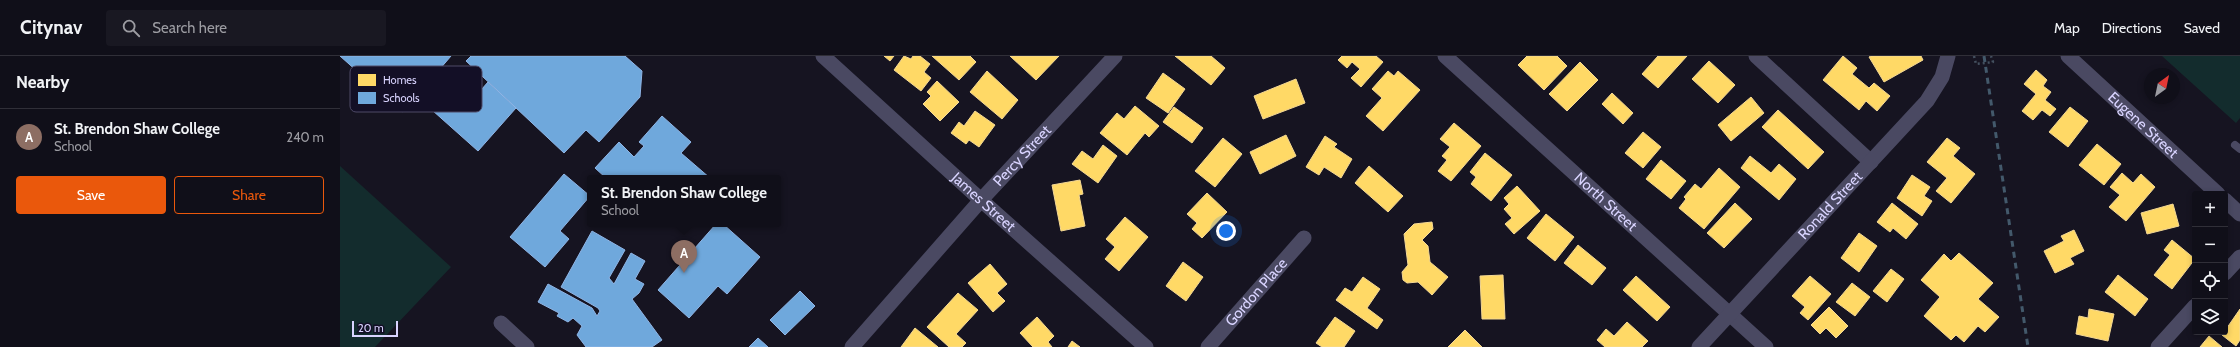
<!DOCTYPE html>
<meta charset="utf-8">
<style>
:root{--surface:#100f19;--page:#191822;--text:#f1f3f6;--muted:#9c9ca2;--line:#302f38;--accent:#ea580c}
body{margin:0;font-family:Cabin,sans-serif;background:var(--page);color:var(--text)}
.controls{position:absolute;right:12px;bottom:12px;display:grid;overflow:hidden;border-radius:4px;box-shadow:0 2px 6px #0003}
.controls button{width:36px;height:36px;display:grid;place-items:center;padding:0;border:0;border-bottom:1px solid var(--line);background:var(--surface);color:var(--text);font:20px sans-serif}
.compass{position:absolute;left:1804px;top:12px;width:36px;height:36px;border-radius:50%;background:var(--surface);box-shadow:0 2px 6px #0003;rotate:33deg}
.scale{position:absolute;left:12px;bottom:10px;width:46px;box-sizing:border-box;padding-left:4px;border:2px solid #d9d4ff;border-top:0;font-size:11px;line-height:14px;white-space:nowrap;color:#d9d4ff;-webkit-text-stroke:3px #130f26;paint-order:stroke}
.you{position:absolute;left:886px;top:175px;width:14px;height:14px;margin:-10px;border:3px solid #fff;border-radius:50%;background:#1a73e8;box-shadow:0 0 0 6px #1a73e833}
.badge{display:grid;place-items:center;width:26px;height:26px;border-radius:50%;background:var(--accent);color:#fff;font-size:13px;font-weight:700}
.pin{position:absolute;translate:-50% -33px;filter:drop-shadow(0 1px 2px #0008)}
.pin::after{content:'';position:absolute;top:21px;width:14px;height:12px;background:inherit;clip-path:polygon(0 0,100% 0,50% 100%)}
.popup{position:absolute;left:247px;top:119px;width:194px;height:52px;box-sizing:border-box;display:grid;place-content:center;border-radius:4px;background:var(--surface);filter:drop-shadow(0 1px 3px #0005);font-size:13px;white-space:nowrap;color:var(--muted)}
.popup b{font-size:15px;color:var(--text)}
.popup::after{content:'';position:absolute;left:50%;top:100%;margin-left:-8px;border:8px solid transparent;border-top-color:var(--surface)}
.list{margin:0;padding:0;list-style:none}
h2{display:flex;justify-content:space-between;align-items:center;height:52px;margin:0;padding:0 16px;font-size:17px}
h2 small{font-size:13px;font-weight:400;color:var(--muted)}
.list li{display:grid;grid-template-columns:26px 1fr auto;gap:12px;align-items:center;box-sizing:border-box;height:56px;padding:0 16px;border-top:1px solid var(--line)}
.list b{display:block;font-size:15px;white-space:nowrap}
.list p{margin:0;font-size:13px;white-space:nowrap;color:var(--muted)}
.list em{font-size:13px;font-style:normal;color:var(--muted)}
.actions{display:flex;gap:8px;padding:12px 16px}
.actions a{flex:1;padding:9px 0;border:1px solid var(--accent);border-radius:4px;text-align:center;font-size:14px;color:var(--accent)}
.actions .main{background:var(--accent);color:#fff}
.icon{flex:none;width:22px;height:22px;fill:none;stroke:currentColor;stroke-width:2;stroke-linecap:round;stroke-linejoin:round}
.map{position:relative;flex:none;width:1900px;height:291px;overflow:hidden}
header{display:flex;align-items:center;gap:24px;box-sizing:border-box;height:56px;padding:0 20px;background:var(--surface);border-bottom:1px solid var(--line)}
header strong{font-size:19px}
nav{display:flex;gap:22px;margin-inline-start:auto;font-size:14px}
.search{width:280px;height:36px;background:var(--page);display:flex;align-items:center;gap:10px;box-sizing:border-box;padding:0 14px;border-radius:4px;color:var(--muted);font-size:15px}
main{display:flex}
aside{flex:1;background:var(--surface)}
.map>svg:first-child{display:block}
</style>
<header>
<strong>Citynav</strong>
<div class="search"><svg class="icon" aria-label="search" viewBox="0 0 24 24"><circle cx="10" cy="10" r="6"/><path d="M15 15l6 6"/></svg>Search here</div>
<nav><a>Map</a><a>Directions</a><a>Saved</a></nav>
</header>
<main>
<aside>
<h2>Nearby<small></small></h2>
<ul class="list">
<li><span class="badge" style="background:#8d6e63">A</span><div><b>St. Brendon Shaw College</b><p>School</p></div><em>240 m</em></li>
</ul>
<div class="actions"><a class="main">Save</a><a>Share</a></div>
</aside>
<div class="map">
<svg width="1900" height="291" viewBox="0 0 1900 291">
<rect width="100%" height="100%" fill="#161421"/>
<!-- green -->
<g fill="#132c2d">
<path d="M1822,0H1900V62L1896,67Z"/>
<path d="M0,110L111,211L35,291H0Z"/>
</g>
<!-- homes -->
<g fill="#ffd966" stroke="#f4d894">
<path d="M544,0H554L550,5Z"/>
<path d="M564,0L571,3L573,0H580L590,8L584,16L591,22L581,35L554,14Z"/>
<path d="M592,0H630L636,6L619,24Z"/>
<path d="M670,0H719L696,24Z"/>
<path d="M835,0H871L885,12L871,29Z"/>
<path d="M1002,0H1036L1043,6L1021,31L1011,22L1020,13L1012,6L1007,12L998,4Z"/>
<path d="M1187,0H1217L1227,10L1204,34L1178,9Z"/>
<path d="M1318,0H1347L1318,32L1302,18Z"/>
<path d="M1503,0L1517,12L1512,18L1529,32L1534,27L1550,40L1537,55L1526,45L1519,54L1483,24Z"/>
<path d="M1531,0H1581L1583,4L1544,26L1529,1Z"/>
<path d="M1369,5L1395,29L1378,47L1352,23Z"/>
<path d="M1240,6L1258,24L1227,55L1209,38Z"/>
<path d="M1696,14L1707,24L1703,30L1711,36L1705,44L1716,53L1710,60L1702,54L1693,64L1682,55L1696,38L1684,28Z"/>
<path d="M647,15L678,44L662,63L630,36Z"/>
<path d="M1048,15L1054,20L1058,15L1080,34L1043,75L1026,60L1042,42L1032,33Z"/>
<path d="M823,17L845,33L828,57L806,42Z"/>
<path d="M956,23L965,47L923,63L914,40Z"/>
<path d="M597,25L619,46L600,65L583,48L591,40L587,36Z"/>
<path d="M1272,37L1293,57L1283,68L1262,48Z"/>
<path d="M1411,41L1424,57L1391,85L1378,69Z"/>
<path d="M795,50L819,70L809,81L805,77L787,99L760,77L777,57L784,63Z"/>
<path d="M834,51L863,72L852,87L823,66Z"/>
<path d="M1730,51L1748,65L1728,91L1709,76Z"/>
<path d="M1438,54L1484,96L1468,113L1422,71Z"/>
<path d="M635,55L655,69L639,91L629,84L626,88L611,77L619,66L624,70Z"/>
<path d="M1114,67L1141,90L1111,125L1098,115L1107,104L1102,100L1110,91L1100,83Z"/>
<path d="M1303,76L1321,91L1303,112L1285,97Z"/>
<path d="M946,79L956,100L920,118L910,96Z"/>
<path d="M985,80L997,88L994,91L1012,103L1001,122L984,111L979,119L966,111Z"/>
<path d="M883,82L902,98L875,131L855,115Z"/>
<path d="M1607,82L1620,92L1613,100L1635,118L1611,147L1596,135L1607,122L1587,106Z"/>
<path d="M1757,88L1781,108L1764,129L1739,109Z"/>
<path d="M763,89L777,100L758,127L732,108L742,95L753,103Z"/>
<path d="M1145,97L1172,119L1151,145L1131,128L1136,121L1130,116Z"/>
<path d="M1410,100L1431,117L1439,108L1456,123L1439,144L1401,112Z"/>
<path d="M1321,104L1346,125L1331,143L1306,123Z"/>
<path d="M1029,110L1063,140L1048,156L1015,127Z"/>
<path d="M1379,112L1400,131L1364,173L1339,152L1346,143L1344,141L1355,128L1361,133Z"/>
<path d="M1782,117L1793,127L1801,118L1815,131L1786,165L1769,151L1780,139L1770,131Z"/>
<path d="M1572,119L1590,131L1584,140L1592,145L1582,160L1557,142Z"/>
<path d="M740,124L743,138L739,139L745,170L721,175L712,129Z"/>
<path d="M1177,130L1200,155L1174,178L1165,168L1172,162L1164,153L1169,148L1164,142Z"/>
<path d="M867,137L887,156L862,182L852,173L857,167L847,158Z"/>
<path d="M1395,147L1412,163L1384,192L1367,177Z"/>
<path d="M1552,147L1578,168L1566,183L1553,172L1550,176L1537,166Z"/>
<path d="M1833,148L1839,170L1807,178L1801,157Z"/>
<path d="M1206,158L1234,181L1215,205L1187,182Z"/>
<path d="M785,161L808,181L779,215L765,203L775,191L766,183Z"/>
<path d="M1092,166L1093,173L1082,184L1088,190L1090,206L1108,221L1092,239L1078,226L1067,227L1063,224L1062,216L1068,209L1064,178L1074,168Z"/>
<path d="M1734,174L1744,195L1730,202L1734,208L1715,217L1704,195L1724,185L1721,180Z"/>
<path d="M1519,177L1537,190L1519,216L1501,202Z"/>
<path d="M1832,184L1855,203L1832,233L1814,219L1830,199L1824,194Z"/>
<path d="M1238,189L1266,212L1252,229L1224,207Z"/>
<path d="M1619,197L1653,227L1638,243L1659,261L1645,276L1638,270L1624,286L1616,279L1611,284L1584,260L1600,241L1581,224L1604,198L1611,205Z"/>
<path d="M843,206L863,221L846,245L826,230Z"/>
<path d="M650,208L667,228L657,237L665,245L653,256L628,227Z"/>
<path d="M1551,213L1564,223L1547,246L1533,235Z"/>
<path d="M1163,219L1165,263H1142L1140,220Z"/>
<path d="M1778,219L1808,243L1795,260L1765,236Z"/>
<path d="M1296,220L1330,251L1317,265L1283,234Z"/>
<path d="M1470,220L1491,238L1468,264L1460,257L1465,251L1452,240Z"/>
<path d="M1023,221L1040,233L1027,252L1043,264L1037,273L996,244L1005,232L1012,236Z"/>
<path d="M1512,227L1530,241L1515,260L1496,246Z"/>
<path d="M618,237L638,254L616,278L626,287L622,291H609L587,271Z"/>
<path d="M1489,251L1508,270L1496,282L1486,272L1480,278L1471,269Z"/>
<path d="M1749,253L1774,258L1768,285L1736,278L1739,260L1748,262Z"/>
<path d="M1900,253V284L1896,290L1882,279Z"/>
<path d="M697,261L714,280L708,286L712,291H693L680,277Z"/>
<path d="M995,261L1015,275L1004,291H982L976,287Z"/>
<path d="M1287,266L1308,285L1302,291H1265L1257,284L1266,273L1274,280Z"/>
<path d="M575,272L598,291H561Z"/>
<path d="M1125,274L1142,291H1108Z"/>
<path d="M1869,280L1882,291H1860Z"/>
<path d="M732,285L740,291H728Z"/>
</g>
<!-- schools -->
<g fill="#6fa8dc" stroke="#8fb5e6">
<path d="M0,0H111L63,56Z"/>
<path d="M131,0H285L302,15L300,41L259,86L246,74L224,97L126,5Z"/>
<path d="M148,26L176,52L138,95L92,54L112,32L128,49Z"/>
<path d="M322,60L351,86L341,97L370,122H266L255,112L279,86L294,101L304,90L299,86Z"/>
<path d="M224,118L250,140L220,175L229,183L205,211L170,181Z"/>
<path d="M376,168H383L420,201L387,238L378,230L349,262L318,234Z"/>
<path d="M252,175L285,194L269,222L274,228L291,197L305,205L295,223L304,228L299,237L292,243L322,284L312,291H246L237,279L242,270L233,262L228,266L217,260L219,257L198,246L208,228L252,252L257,260L260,255L258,252L221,231Z"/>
<path d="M460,235L475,250L445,279L430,264Z"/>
<path d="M418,282L428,291H409Z"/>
</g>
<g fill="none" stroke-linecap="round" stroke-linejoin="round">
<!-- path -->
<path stroke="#44505f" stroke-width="2.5" stroke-dasharray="2 3" stroke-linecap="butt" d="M1634,0L1636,8L1653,6L1651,0"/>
<!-- lane -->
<path stroke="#4a4962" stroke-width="8" d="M1895,89L1900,93"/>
<!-- street -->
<g stroke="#4a4962" stroke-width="15">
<path id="s1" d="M483,0L641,144L806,291"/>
<path id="s2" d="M1105,0L1426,291"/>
<path d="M1416,0L1531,106"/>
<path id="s3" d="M1728,0L1878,138"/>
<path d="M1885,144L1900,158"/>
<path d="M1885,217L1900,201"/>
<path d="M161,267L187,291"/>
<path id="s4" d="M512,291L641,144L775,0"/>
<path id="s5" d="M868,291L964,182"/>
<path id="s6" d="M1359,291L1587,45L1602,21L1608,0"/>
<path d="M1818,291L1855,250"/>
</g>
<!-- rail -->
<path stroke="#43596b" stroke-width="3" stroke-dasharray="6 5" stroke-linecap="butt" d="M1644,0L1688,291"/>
</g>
<g text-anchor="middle" stroke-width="4" stroke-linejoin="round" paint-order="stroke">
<!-- street labels -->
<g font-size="15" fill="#d9d4ff" stroke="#130f26">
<text dy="5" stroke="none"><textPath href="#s3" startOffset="102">Eugene Street</textPath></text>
<text dy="5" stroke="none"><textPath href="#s4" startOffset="256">Percy Street</textPath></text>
<text dy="5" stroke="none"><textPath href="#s1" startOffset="217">James Street</textPath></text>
<text dy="5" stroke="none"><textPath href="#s2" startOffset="217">North Street</textPath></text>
<text dy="5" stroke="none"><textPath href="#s6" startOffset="193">Ronald Street</textPath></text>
<text dy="5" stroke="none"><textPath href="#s5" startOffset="73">Gordon Place</textPath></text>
</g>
</g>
<!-- legend -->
<rect x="10" y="10" width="132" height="46" rx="6" fill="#130f26" stroke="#4e4a67" stroke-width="1"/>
<rect x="18" y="18" width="18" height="12" fill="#ffd966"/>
<rect x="18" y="36" width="18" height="12" fill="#6fa8dc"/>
<g font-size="11" fill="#d9d4ff">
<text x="43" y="28">Homes</text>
<text x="43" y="46">Schools</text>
</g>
</svg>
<div class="controls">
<button>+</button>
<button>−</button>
<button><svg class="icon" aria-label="locate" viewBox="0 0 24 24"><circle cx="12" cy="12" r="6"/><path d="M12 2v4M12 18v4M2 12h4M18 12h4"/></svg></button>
<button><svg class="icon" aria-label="layers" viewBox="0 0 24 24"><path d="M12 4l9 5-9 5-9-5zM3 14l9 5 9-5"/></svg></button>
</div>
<svg class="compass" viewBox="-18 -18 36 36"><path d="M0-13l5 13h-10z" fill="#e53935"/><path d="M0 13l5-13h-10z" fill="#9c9ca2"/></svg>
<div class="scale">20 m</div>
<div class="you"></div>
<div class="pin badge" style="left:344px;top:217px;background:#8d6e63">A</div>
<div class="popup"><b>St. Brendon Shaw College</b>School</div>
</div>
</main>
